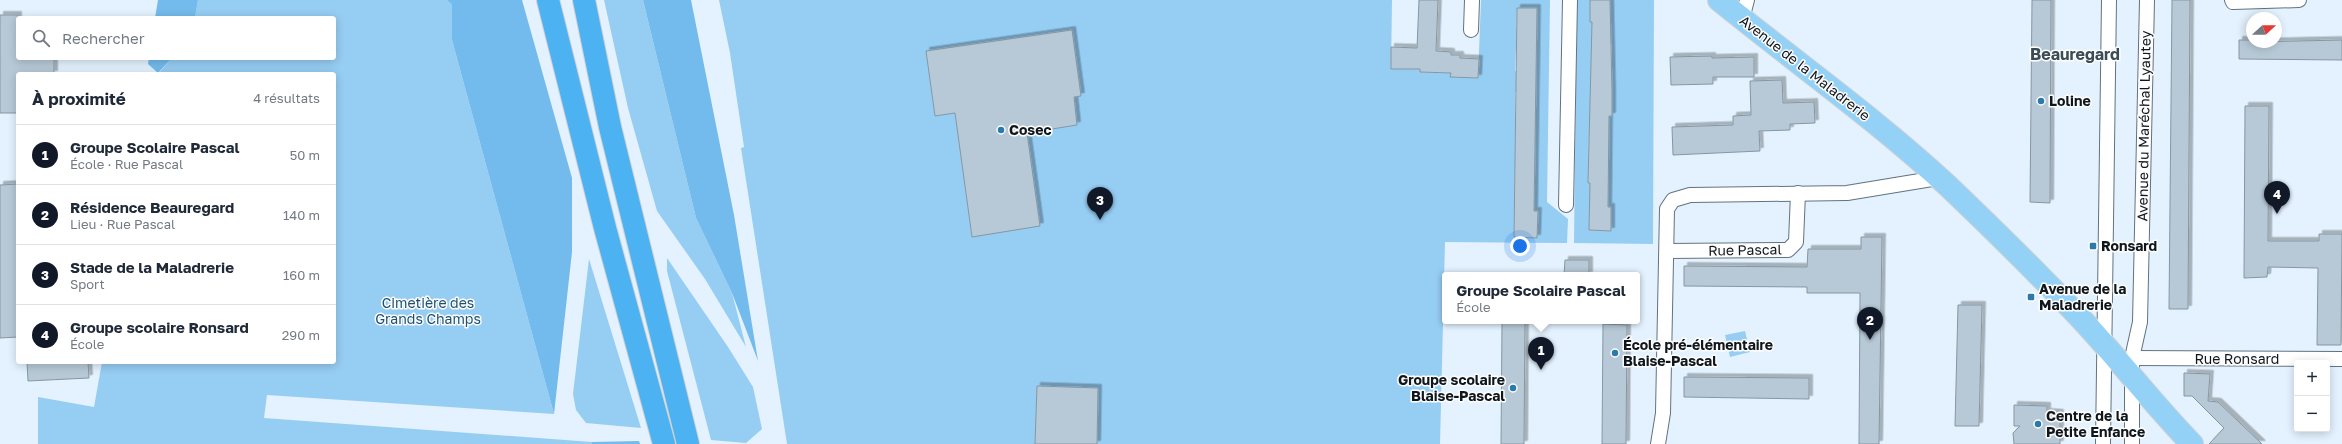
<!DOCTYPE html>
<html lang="fr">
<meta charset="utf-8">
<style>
:root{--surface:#fff;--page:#f2f2f3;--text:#1f2937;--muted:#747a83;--line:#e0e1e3;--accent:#111827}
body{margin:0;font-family:"Golos Text",sans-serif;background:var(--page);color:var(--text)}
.controls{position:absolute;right:12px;bottom:12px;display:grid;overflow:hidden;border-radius:4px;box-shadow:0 2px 10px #0003}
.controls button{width:36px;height:36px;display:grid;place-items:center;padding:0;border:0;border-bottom:1px solid var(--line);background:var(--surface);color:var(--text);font:20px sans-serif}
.compass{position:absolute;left:2246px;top:12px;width:36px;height:36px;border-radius:50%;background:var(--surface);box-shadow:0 2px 10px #0003;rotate:69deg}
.you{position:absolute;left:1520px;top:246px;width:14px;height:14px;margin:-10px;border:3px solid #fff;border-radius:50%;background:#1a73e8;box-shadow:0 0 0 6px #1a73e833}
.badge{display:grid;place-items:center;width:26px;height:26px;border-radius:50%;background:var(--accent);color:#fff;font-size:13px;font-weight:700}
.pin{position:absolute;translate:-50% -33px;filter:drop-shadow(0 1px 2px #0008)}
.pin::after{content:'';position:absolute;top:21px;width:14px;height:12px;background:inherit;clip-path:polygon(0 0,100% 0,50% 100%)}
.popup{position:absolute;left:1442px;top:272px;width:198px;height:52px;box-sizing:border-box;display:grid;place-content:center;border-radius:4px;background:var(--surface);filter:drop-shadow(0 1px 3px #0005);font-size:13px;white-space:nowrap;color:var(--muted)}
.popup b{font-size:15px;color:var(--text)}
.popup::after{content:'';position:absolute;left:50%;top:100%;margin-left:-8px;border:8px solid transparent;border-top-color:var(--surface)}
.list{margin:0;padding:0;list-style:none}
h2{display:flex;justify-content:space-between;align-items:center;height:52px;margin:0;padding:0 16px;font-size:17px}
h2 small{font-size:13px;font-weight:400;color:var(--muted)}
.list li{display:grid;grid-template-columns:26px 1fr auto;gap:12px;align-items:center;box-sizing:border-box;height:60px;padding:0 16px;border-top:1px solid var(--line)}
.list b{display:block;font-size:15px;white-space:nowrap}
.list p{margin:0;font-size:13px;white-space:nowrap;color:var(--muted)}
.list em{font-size:13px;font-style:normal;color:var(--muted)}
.icon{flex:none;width:22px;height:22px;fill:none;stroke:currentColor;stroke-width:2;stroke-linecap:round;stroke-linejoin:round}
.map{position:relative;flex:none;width:2342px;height:444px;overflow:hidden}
.search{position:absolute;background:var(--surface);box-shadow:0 2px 10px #0003;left:16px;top:16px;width:320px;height:44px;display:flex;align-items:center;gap:10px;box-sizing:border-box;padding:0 14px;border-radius:4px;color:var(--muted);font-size:15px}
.panel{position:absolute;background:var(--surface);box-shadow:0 2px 10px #0003;left:16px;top:72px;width:320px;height:292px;border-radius:4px}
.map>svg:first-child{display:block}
</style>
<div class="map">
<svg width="2342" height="444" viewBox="0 0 2342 444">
<defs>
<filter id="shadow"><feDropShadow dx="3.5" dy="-3.5" stdDeviation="0" flood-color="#0004"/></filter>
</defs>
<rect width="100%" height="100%" fill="#e3f2fe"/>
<!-- green -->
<g fill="#96cdf3" fill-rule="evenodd">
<path d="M198,0H447L452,3V40L554,414L267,395L264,418L592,442V444H38V397L94,407L102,362H334V74H158L172,58H334V18H195Z"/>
<path d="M604,0H643L696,218L732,293L746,347L705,279L657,211L628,108Z"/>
<path d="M719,0H1392L1391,68L1420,69L1421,72L1451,73V77L1478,78L1481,0H1550L1547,202L1568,219L1567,243L1445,242L1440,444H787L741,148L744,147L730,53ZM1517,8L1537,9L1536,30L1516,29ZM1516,48L1536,49L1535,72L1515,71ZM1515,92H1535V115H1515ZM1515,131H1535V154H1515ZM1515,170H1535L1534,194H1514ZM1515,211L1537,237H1514Z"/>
<path d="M1577,0H1590V22H1610V0H1654L1653,244L1574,243ZM1592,44H1612V69H1592ZM1589,135H1609L1588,182ZM1590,207H1611L1610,231L1589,230Z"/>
<path d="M667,258L728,347L753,387L762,429L746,443L711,440L667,271Z"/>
<path d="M589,259L641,428L586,423L576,410L573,394Z"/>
<path d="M1745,331L1750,352L1730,357L1725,335Z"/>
</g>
<!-- forest -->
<g fill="#73bbec">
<path d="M158,0H198L195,18H155Z"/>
<path d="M447,0H522L572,178V252L554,414L452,40V4Z"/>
<path d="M643,0H691L734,215L758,361L732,293L696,218Z"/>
<path d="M149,58H172L158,73L148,64Z"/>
<path d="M639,441L640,444H592V442Z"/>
</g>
<!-- building -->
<g fill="#b7c9d7" stroke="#8597a4" filter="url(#shadow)">
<path d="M1419,0H1438L1436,51L1451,52V55H1460V58L1479,59L1478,78L1450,77L1451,73L1420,72V69H1391V47L1417,48Z"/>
<path d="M1590,0H1610L1612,90V116H1609L1608,207H1611V231L1589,230L1590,183H1588L1592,22H1590Z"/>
<path d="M2032,0H2051L2050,203L2030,202Z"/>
<path d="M2172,0H2190L2188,309H2169Z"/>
<path d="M1517,8H1537L1534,211H1538L1537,238L1514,237Z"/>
<path d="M0,15H18V58H54V74H18V113H0Z"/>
<path d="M1072,30L1081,96L1074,97L1077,125L1027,133L1040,226L972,237L955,113L935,116L926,51Z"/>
<path d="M2239,40H2252V42L2342,40V60L2239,59Z"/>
<path d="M1712,56V58L1754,57V77H1713V84L1671,85L1670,57Z"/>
<path d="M1782,80L1783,103L1814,102L1815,123L1790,124V130L1759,131L1760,151L1673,155L1672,127L1733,125V116L1751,115L1750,81Z"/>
<path d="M2245,106H2269L2268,241H2319V234H2342L2341,345H2317L2318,268L2268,267L2267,277L2244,278Z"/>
<path d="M18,184V337L0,338V185Z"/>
<path d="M1861,237H1882L1879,444H1859L1860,293H1807V287L1684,286V266L1807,267L1808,249H1861Z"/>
<path d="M1565,260H1589V275H1564Z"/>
<path d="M1958,305H1982L1979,426H1955Z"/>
<path d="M1502,321H1525L1524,444H1501Z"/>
<path d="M1603,324L1627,325L1626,444H1602Z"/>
<path d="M27,362H88L89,378L28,381Z"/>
<path d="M2184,373L2210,374L2208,401L2218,402L2262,444H2209L2224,428L2192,396H2184Z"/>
<path d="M1684,377L1809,378V399L1684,397Z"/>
<path d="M1037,386L1098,388L1097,444H1035Z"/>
<path d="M2014,405L2047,406V412L2060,413V444H2014L2013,433L2020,426H2014Z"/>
</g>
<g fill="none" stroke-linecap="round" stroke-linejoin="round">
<defs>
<g id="street">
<path d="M2232,0L2233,2L2299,0"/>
<path d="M1742,19L1747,0"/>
<path d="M1471,30L1472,0"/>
<path d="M1566,205L1570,0"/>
<path d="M1667,251L1788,250L1796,242L1798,193"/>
<path d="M2132,358L2342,359"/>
<path d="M1658,444L1663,413L1667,209L1673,200L1690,195L1847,193L1938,178"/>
<path d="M2103,444L2109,0"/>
<path d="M2132,444V358L2140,322L2147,0"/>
</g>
<path id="primary" d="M1719,0C1795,62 1876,119 1948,186C1994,230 2040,275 2084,322C2121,362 2154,405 2192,444"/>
<g id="highway">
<path d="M548,0L605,228L664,444"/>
<path d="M584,0L610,127L688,444"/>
</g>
</defs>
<!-- street casing -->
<use href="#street" stroke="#62727f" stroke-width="16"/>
<!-- primary casing -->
<use href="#primary" stroke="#cfd1d2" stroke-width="24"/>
<!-- highway casing -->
<use href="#highway" stroke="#cfd1d2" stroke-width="24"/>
<!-- street -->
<use href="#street" stroke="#fff" stroke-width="14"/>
<!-- primary -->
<use href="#primary" stroke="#94d1f7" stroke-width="22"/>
<!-- highway -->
<use href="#highway" stroke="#4cb2f2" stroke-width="22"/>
</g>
<!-- markers -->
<g fill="#2a7bac" stroke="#fdfdfd" stroke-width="1.5">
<circle cx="2041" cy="101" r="4"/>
<circle cx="1001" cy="130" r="4"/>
<rect x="2089" y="242" width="8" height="8" rx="2"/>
<rect x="2027" y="293" width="8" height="8" rx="2"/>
<circle cx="1615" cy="353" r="4"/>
<circle cx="1513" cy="388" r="4"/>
<circle cx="2038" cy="424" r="4"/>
</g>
<g text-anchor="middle" stroke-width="3" stroke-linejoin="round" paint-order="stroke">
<!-- street labels -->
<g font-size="14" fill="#10171c" stroke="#fdfdfd">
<text transform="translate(1805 68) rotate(38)" y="5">Avenue de la Maladrerie</text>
<text transform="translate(2144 126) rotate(-89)" y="5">Avenue du Maréchal Lyautey</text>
<text transform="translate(1745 250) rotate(-1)" y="5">Rue Pascal</text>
<text x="2237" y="364">Rue Ronsard</text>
</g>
<!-- poi labels -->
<g font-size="14" font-weight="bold" fill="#10171c" stroke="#fdfdfd" text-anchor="start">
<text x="2049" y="106">Loline</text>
<text x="1009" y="135">Cosec</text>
<text x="2101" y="251">Ronsard</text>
<text x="2039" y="294">Avenue de la<tspan x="2039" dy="16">Maladrerie</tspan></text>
<text x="1623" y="350">École pré-élémentaire<tspan x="1623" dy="16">Blaise-Pascal</tspan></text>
<text x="1505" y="385" text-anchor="end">Groupe scolaire<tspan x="1505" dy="16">Blaise-Pascal</tspan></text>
<text x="2046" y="421">Centre de la<tspan x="2046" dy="16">Petite Enfance</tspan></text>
</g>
<!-- park labels -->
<g font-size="14" fill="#1c5172" stroke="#fdfdfd">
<text x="428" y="308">Cimetière des<tspan x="428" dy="16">Grands Champs</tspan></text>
</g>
<!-- quarter labels -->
<g font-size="16" font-weight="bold" fill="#3c4c57" stroke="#fdfdfd">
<text x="2075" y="60">Beauregard</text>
</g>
</g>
</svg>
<div class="controls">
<button>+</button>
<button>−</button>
</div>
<svg class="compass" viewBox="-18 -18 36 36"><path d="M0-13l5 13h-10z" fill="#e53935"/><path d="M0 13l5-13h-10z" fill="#747a83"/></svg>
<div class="you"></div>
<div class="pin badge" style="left:1541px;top:370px">1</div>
<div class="popup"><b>Groupe Scolaire Pascal</b>École</div>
<div class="pin badge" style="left:1870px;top:340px">2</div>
<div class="pin badge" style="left:1100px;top:220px">3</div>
<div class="pin badge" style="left:2277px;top:214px">4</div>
<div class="search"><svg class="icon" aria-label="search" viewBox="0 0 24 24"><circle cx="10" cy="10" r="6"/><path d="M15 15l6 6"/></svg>Rechercher</div>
<section class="panel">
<h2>À proximité<small>4 résultats</small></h2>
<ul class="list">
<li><span class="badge">1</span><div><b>Groupe Scolaire Pascal</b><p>École · Rue Pascal</p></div><em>50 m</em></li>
<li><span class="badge">2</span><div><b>Résidence Beauregard</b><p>Lieu · Rue Pascal</p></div><em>140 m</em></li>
<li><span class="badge">3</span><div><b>Stade de la Maladrerie</b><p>Sport</p></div><em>160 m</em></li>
<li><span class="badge">4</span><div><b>Groupe scolaire Ronsard</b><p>École</p></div><em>290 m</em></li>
</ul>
</section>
</div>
